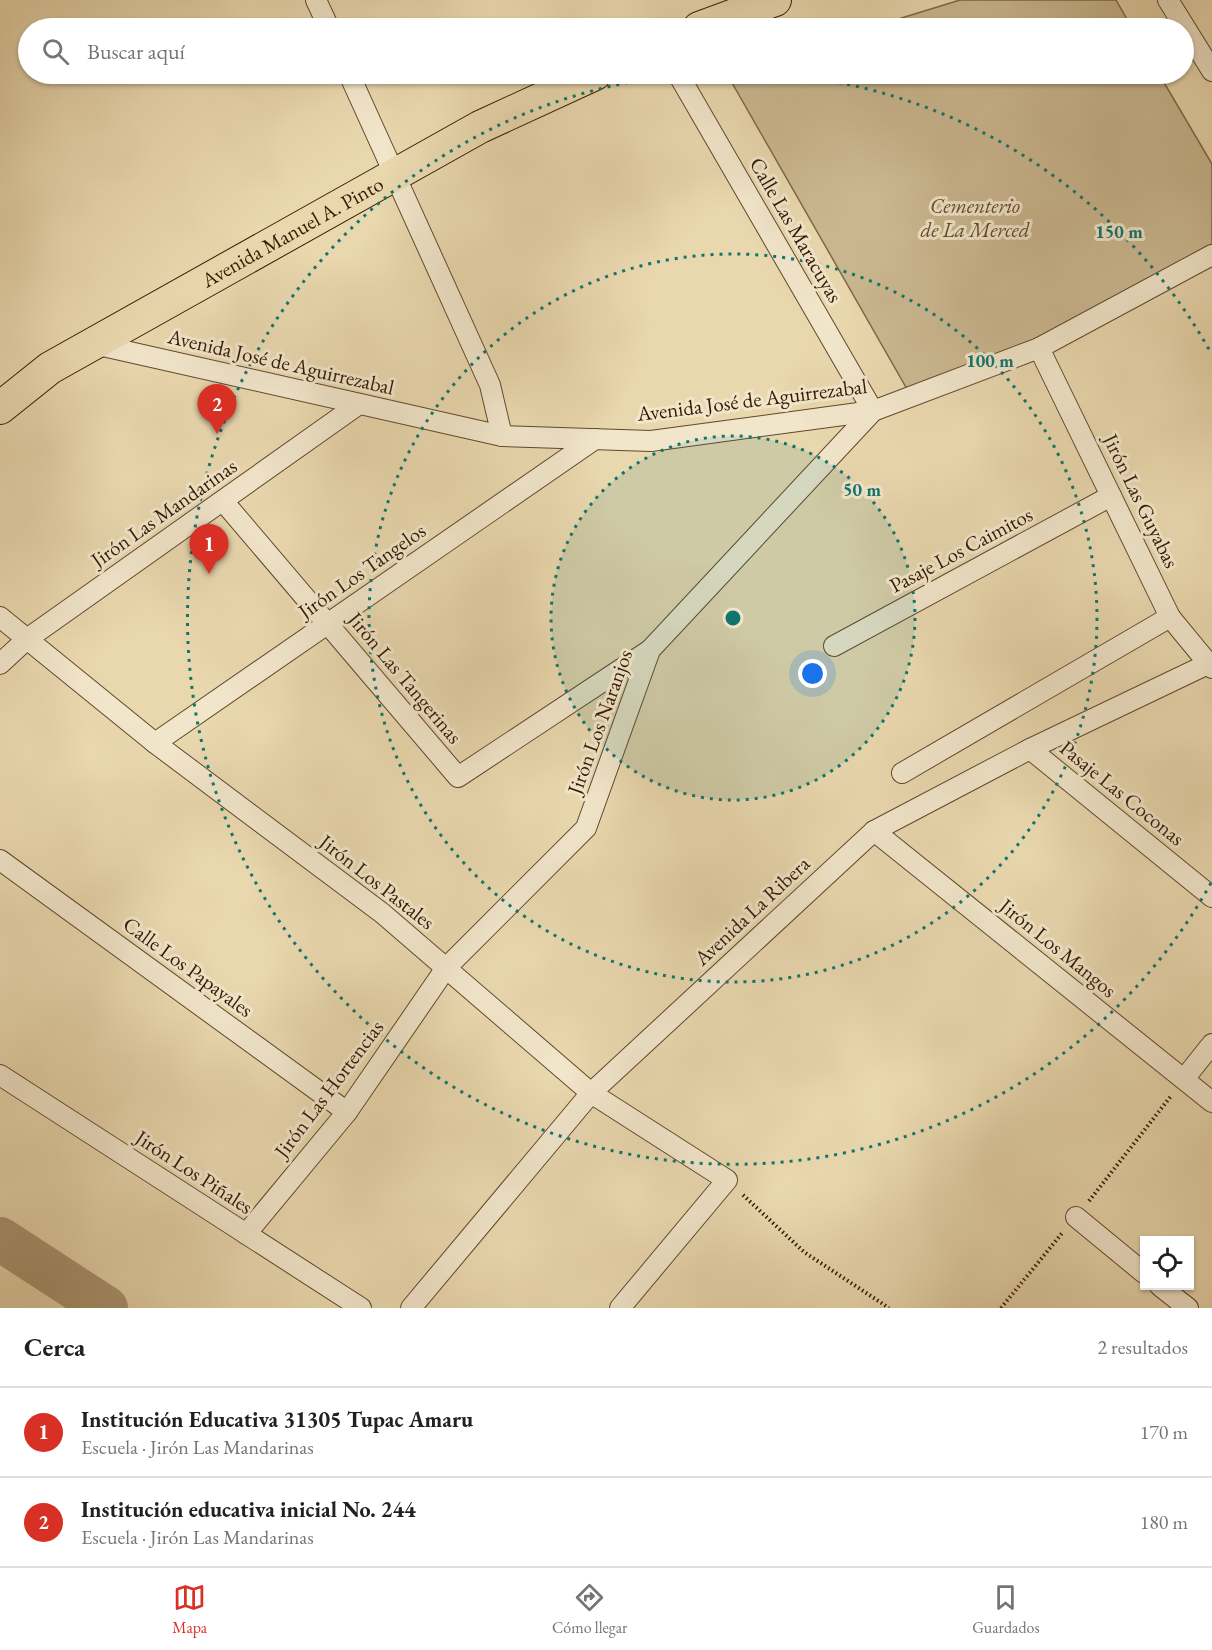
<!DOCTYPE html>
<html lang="es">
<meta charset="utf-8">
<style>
:root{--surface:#fff;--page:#f2f2f2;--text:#202124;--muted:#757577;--line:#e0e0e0;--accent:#d93025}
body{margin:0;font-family:"EB Garamond",serif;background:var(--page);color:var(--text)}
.controls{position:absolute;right:18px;bottom:18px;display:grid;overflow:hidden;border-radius:0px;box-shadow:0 2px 4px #0004}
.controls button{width:54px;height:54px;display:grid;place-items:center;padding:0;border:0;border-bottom:2px solid var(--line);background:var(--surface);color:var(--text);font:30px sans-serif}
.you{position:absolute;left:813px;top:674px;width:21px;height:21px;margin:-15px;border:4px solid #fff;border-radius:50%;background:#1a73e8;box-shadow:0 0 0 9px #1a73e833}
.badge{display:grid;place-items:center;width:39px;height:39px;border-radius:50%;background:var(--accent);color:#fff;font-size:20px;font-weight:700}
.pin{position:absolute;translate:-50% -50px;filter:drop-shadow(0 2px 3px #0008)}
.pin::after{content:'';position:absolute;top:32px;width:21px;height:18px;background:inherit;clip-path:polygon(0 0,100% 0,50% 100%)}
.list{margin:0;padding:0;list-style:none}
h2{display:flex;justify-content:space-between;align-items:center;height:78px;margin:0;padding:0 24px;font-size:26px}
h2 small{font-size:20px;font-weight:400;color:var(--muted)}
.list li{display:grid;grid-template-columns:39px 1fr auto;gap:18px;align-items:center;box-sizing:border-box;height:90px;padding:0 24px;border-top:2px solid var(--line)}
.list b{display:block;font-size:22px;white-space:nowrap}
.list p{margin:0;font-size:20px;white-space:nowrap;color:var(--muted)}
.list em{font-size:20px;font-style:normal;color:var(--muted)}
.icon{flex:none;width:33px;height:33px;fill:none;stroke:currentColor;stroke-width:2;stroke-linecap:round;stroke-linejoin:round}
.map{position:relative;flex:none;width:1212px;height:1308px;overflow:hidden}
.search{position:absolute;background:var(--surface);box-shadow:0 2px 4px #0004;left:18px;right:18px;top:18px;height:66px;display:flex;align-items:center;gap:15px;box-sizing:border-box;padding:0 21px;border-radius:33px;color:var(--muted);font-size:22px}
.sheet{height:258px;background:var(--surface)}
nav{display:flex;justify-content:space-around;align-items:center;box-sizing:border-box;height:84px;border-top:2px solid var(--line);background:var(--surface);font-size:16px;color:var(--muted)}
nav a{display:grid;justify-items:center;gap:3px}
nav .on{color:var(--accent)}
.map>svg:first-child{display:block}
</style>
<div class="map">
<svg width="1212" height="1308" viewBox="0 0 1212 1308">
<rect width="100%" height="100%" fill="#e9d7ae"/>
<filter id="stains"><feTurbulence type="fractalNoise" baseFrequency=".00333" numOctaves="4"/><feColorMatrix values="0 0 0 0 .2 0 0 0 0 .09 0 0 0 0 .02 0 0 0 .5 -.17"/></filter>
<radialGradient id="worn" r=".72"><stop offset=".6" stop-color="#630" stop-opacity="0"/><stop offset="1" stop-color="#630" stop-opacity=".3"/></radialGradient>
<!-- green -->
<g fill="#cab790" stroke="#7f6848" stroke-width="1.5">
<path d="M960,0H1116L1132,28H869Z"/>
<path d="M727,74H1159L1212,164V255L1039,348L911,396Z"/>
</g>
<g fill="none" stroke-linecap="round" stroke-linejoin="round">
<!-- river -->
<path stroke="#ab9673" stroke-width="44" d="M0,1239L106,1308"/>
<defs>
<g id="minor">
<path d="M316,0L329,28"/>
<path d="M1168,0L1212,71"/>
<path d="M349,74L490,385L502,436"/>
<path d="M94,344L502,436L651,441L873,411L1039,348L1212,255"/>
<path d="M1039,348L1170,617L1212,668"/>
<path d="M223,501L458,777L650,650"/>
<path d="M0,617L155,743L382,913L591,1093L727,1180L620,1308"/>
<path d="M834,646L1111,496"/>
<path d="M0,664L27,639L359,404"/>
<path d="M155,743L595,439"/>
<path d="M1030,749L1212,897"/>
<path d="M902,773L1170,617"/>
<path d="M874,831L1212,1102"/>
<path d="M0,860L347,1112"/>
<path d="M0,1075L361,1308"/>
<path d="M1184,1079L1212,1044"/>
<path d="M1076,1217L1144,1273"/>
<path d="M246,1234L347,1112L446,968L586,828L650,650L873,411L678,74"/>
<path d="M1160,1286L1188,1308"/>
<path d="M411,1308L591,1093L874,831L1030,749L1212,662"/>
</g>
<g id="trunk">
<path d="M699,28L775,0"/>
<path id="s1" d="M0,408L50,368L480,127L595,74"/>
</g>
</defs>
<!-- minor casing -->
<use href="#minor" stroke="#61482c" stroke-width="22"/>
<!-- trunk casing -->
<use href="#trunk" stroke="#341900" stroke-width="34"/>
<!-- path -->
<g stroke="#341900" stroke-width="4" stroke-dasharray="1.5 3" stroke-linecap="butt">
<path d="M743,1195L804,1252L889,1308"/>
<path d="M1089,1201L1171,1096"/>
<path d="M1001,1308L1063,1232"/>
</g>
<!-- minor -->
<use href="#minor" stroke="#f1e5ca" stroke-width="20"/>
<!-- trunk -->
<use href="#trunk" stroke="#e9d7ae" stroke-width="32"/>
</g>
<!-- distance rings -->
<circle cx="733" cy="618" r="182" fill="#0f766e" fill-opacity=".12"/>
<g fill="none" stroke="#0f766e" stroke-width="3" stroke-dasharray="3 6">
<circle cx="733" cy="618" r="182"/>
<circle cx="733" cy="618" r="364"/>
<path d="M1211 883A546 546 0 1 1 690 74M776 74A546 546 0 0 1 1211 353"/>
</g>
<g text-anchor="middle" stroke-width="6" stroke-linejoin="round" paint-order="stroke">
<!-- park labels -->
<g font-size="21" font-style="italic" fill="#61482b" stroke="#f1e5ca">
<text x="975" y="213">Cementerio<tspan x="975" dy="24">de La Merced</tspan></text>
</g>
<!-- street labels -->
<g font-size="21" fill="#341900" stroke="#f1e5ca">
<text transform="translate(796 230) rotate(60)" y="7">Calle Las Maracuyas</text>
<text dy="7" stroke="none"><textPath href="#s1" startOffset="342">Avenida Manuel A. Pinto</textPath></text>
<text transform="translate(281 362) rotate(13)" y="7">Avenida José de Aguirrezabal</text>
<text transform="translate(752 400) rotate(-7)" y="7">Avenida José de Aguirrezabal</text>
<text transform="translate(1141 501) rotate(64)" y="7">Jirón Las Guyabas</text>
<text transform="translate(164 513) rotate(-35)" y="7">Jirón Las Mandarinas</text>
<text transform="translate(961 550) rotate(-28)" y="7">Pasaje Los Caimitos</text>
<text transform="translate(362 571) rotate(-35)" y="7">Jirón Los Tangelos</text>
<text transform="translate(405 678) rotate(50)" y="7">Jirón Las Tangerinas</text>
<text transform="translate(600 722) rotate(-70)" y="7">Jirón Los Naranjos</text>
<text transform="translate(1122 793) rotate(39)" y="7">Pasaje Las Coconas</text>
<text transform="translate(377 882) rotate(38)" y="7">Jirón Los Pastales</text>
<text transform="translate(752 911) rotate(-43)" y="7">Avenida La Ribera</text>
<text transform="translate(1058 948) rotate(39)" y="7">Jirón Los Mangos</text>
<text transform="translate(188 967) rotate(36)" y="7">Calle Los Papayales</text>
<text transform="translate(329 1089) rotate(-53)" y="7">Jirón Las Hortencias</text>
<text transform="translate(194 1172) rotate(33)" y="7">Jirón Los Piñales</text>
</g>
</g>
<circle cx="733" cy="618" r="9" fill="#0f766e" stroke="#f1e5ca" stroke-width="3"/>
<g font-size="18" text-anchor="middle" font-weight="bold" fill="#0f766e" stroke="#f1e5ca" stroke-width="6" stroke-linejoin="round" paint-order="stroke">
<text x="1119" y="238">150 m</text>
<text x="990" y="367">100 m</text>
<text x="862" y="496">50 m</text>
</g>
<rect width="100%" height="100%" filter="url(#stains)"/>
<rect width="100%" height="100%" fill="url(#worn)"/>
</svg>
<div class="controls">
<button><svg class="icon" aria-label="locate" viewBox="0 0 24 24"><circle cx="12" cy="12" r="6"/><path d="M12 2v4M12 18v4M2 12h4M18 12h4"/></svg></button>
</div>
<div class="you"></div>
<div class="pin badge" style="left:209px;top:574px">1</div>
<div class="pin badge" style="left:217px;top:434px">2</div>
<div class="search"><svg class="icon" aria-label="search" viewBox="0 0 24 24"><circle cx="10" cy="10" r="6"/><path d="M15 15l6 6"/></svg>Buscar aquí</div>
</div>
<section class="sheet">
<h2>Cerca<small>2 resultados</small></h2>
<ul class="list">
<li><span class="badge">1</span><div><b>Institución Educativa 31305 Tupac Amaru</b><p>Escuela · Jirón Las Mandarinas</p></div><em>170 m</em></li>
<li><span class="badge">2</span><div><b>Institución educativa inicial No. 244</b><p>Escuela · Jirón Las Mandarinas</p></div><em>180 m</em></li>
</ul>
</section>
<nav>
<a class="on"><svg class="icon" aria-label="map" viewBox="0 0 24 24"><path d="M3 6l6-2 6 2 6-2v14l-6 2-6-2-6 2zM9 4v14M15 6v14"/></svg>Mapa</a>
<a><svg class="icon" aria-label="directions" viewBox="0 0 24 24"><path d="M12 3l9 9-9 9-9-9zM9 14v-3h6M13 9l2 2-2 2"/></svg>Cómo llegar</a>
<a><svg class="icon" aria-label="saved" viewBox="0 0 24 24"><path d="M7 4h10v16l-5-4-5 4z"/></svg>Guardados</a>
</nav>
